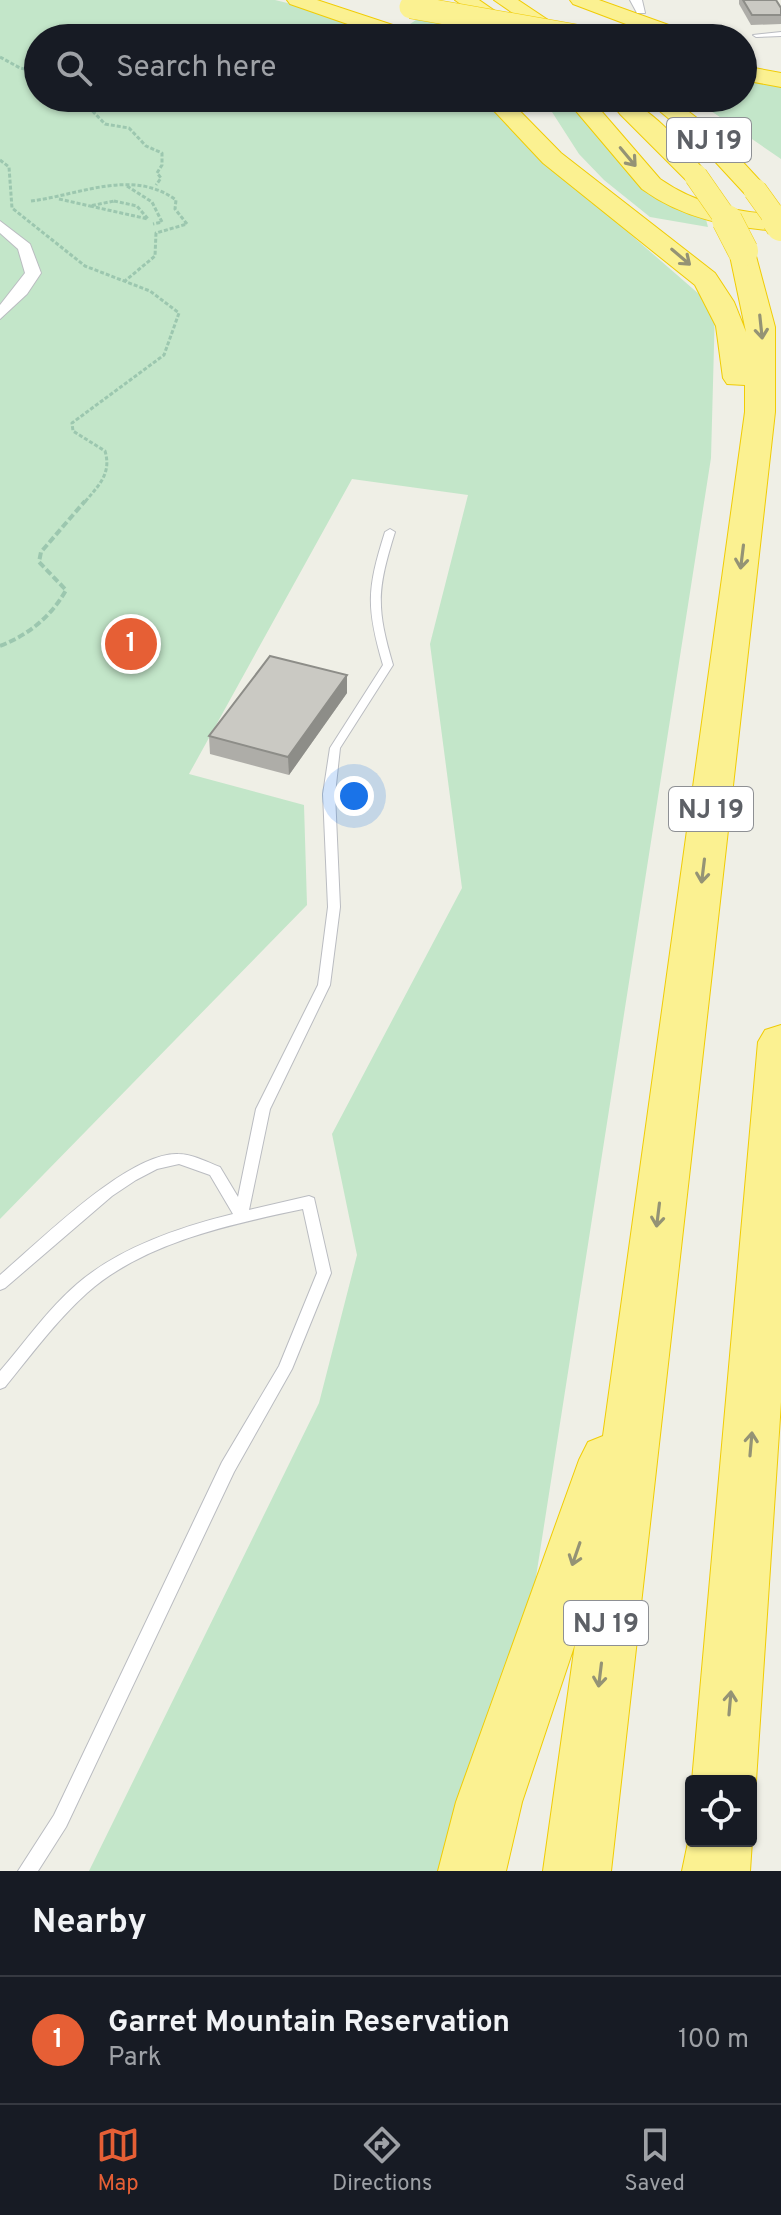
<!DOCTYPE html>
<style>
:root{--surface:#171b24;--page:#242831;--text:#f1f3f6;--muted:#9ea1a6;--line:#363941;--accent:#e65f35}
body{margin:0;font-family:Overpass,sans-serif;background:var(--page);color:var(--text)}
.controls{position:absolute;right:24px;bottom:24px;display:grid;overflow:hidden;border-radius:8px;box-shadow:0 2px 6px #0004}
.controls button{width:72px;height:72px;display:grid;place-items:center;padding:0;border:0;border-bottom:2px solid var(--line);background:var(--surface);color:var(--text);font:40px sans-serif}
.you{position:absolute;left:354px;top:796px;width:28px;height:28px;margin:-20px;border:6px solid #fff;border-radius:50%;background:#1a73e8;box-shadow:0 0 0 12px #1a73e833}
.badge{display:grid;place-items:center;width:52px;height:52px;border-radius:50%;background:var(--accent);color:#fff;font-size:26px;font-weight:700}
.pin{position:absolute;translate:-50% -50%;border:4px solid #fff;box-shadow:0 2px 8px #0006}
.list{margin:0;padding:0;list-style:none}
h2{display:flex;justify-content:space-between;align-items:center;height:104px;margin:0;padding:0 32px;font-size:34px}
h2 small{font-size:26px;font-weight:400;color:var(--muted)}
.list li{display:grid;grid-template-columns:52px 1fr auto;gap:24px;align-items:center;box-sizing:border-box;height:128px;padding:0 32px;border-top:2px solid var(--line)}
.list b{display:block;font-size:30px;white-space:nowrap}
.list p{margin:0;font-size:26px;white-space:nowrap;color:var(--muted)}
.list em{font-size:26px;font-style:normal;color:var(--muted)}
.icon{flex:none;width:44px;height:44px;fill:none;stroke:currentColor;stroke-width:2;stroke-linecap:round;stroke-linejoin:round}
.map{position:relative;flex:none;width:781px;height:1871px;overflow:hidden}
.search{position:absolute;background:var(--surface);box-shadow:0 2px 6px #0004;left:24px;right:24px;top:24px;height:88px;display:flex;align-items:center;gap:20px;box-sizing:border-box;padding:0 28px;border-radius:44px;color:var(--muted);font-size:30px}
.sheet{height:232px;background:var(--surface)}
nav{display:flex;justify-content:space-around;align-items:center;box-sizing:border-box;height:112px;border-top:2px solid var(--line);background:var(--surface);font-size:22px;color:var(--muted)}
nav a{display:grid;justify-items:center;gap:4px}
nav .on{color:var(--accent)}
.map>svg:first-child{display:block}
</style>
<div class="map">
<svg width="781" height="1871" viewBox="0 0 781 1871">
<rect width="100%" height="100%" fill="#efefe6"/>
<!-- green -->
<g fill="#c3e6c9">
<path d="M0,0H275L341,16L389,38H38V98H486L530,147L715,308L711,458L490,1871H89L319,1403L357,1255L332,1134L462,888L430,644L468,495L352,479L189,774L304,805L307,905L0,1219Z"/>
<path d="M422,16L453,25L471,38H424L404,28Z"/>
<path d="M743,77L781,86V159L692,98H743Z"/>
<path d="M543,98H565L654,195L704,212L708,227L650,217L604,180L579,154Z"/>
</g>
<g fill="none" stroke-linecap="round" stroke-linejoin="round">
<defs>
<g id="lane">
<path d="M781,32V36L756,37L753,35Z"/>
<path d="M390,529L395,532C377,590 376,607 393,665L340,748L335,794L340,907L330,985L270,1109L249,1210L309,1196L314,1198L331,1273L292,1369L234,1472L66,1827L38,1871H18L54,1815L222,1462L279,1366L317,1273L303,1209C231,1224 143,1243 87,1293C56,1321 31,1355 5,1387L0,1389V1371C25,1342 48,1309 77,1284C120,1247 180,1227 233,1214L210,1175L179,1164L157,1169L136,1180L112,1196L5,1288L0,1290V1275C38,1243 128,1152 178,1154C192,1154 207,1162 220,1167L238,1197L256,1109L318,985L328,907L323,794L330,748L383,665C366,607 367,589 385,532Z"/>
</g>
<g id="street">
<path d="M630,0H642L645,13H637Z"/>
<path d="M0,221L30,244L41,273L27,294L0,319V305L25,273L18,249L0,233Z"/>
</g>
<g id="highway">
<path d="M287,0H317L417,33L420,38H388L290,4Z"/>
<path d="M455,0H479L534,38H508Z"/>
<path d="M494,0H518L575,38H549Z"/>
<path d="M570,0H599L691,33L694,38H663L573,4Z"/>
<path d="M743,66L781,73V87L743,80Z"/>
<path d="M482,98H507L561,153L715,273L734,302L746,332L729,251L733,245H753L775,327V412L611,1871H543L575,1644L522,1802L506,1871H438L456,1802L579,1460L588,1442L603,1436L745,412V385L727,384L723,378L716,326L695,285L543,163Z"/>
<path d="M565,98H590L660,179C697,205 737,212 781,215V231C732,228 683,219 642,189Z"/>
<path d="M644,98H671L715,132L764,185L768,190L764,195H746L697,142Z"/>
<path d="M628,102C653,108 687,151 705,171L709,176L705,181H687L620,114L616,109L620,104Z"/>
<path d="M781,1025V1402L756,1781L751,1794V1781H692L758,1042L765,1030Z"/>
<path d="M691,1828V1841H751V1838L752,1841L750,1871H682Z"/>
</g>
</defs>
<!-- lane casing -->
<use href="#lane" stroke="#babcc1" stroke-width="2"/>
<!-- street casing -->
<use href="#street" stroke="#babcc1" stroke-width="2"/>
<!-- highway casing -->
<use href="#highway" stroke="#f0cc05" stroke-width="2"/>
<!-- path-far1 -->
<g stroke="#9cc7af" stroke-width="3" stroke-dasharray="4 2" stroke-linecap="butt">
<path d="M0,57L20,68L38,72"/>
<path d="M80,98L105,124L129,128L146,146L162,153V165L157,173L161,178L156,185"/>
<path d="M0,160L9,167L12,208L85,266L150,291L179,313L164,355L72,423L73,431L105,451C112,474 98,486 84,503"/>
<path d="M127,186L152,202L162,222L153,224"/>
<path d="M59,199L90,206"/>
<path d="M31,201C80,195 132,168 176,200L175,209L187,224L156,233L155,256L125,281"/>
<path d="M114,201L137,206L148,219L90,206Z"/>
</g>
<!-- path -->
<path stroke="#9cc7af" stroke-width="4" stroke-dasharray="7 3" stroke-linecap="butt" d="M0,646C28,635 51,617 66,590L39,562L41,552L85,501"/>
<!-- lane -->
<use href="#lane" fill="#fff" fill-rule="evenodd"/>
<!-- street -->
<use href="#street" fill="#fff" fill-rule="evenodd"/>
<!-- highway -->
<use href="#highway" fill="#fbf191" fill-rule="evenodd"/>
<defs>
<g id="highway-bridge-far1">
<path d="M411,7L588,38"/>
<path d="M696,176L728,222"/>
<path d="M755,190L778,222"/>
</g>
<g id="highway-bridge">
<path d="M727,220L743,251"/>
<path d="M777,220L781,226"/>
</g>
</defs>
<!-- highway-bridge-far1 casing -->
<use href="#highway-bridge-far1" stroke="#f0cc05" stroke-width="24" stroke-linecap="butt"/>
<!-- highway-bridge casing -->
<use href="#highway-bridge" stroke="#f0cc05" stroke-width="31" stroke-linecap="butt"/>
<!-- highway-bridge-far1 -->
<use href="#highway-bridge-far1" stroke="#fbf191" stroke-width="23"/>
<!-- highway-bridge -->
<use href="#highway-bridge" stroke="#fbf191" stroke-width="30"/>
</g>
<!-- wall -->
<g fill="#aeada8">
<path d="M739,0H776L781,8V24L751,25L739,4Z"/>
<path d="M347,693L289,775L210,754L209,736Z"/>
</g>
<!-- shaded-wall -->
<path fill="#8d8d88" d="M347,675V693L289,775L288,757Z"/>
<!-- building -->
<g fill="#cac9c3" stroke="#8d8d88" stroke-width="2">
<path d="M743,0H776L781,8V15H752Z"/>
<path d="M270,656L347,675L288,757L209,736Z"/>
</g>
<!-- one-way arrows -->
<defs><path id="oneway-shaft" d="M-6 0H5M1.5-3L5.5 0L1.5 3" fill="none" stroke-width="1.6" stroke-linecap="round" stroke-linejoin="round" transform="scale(2)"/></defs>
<g stroke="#949375">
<use href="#oneway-shaft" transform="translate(628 157) rotate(50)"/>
<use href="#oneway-shaft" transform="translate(681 257) rotate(40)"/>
<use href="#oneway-shaft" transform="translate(761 327) rotate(84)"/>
<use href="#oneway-shaft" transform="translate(742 557) rotate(97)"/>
<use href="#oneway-shaft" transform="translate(703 871) rotate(97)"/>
<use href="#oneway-shaft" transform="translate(658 1215) rotate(97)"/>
<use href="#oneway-shaft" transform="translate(751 1444) rotate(-85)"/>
<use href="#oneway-shaft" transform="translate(576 1554) rotate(109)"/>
<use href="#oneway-shaft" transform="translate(600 1675) rotate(97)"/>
<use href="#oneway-shaft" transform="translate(730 1703) rotate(-85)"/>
</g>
<g text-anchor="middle" stroke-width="6" stroke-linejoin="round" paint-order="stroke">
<!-- shield labels -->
<g fill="#fff" stroke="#8e9094" stroke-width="2">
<rect x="667" y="118" width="84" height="44" rx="6"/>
<rect x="669" y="787" width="84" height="44" rx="6"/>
<rect x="564" y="1601" width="84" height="44" rx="6"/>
</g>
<g font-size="26" font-weight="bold" fill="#5d6066">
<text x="709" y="149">NJ 19</text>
<text x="711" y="818">NJ 19</text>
<text x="606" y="1632">NJ 19</text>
</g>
</g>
</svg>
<div class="controls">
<button><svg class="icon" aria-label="locate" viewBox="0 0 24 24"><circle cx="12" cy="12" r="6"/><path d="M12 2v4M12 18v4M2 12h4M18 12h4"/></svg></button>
</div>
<div class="you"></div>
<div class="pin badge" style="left:131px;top:644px">1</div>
<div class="search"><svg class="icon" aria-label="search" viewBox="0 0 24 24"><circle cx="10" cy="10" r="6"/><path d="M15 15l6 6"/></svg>Search here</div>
</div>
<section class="sheet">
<h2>Nearby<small></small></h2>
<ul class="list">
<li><span class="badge">1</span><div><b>Garret Mountain Reservation</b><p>Park</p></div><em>100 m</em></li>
</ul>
</section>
<nav>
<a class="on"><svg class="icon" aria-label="map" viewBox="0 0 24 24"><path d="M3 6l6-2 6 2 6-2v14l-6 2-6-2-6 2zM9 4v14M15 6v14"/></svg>Map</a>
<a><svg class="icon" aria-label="directions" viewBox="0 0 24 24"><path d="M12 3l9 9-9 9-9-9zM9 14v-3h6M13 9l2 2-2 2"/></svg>Directions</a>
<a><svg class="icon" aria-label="saved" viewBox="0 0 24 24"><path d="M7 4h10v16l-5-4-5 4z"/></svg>Saved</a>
</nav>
